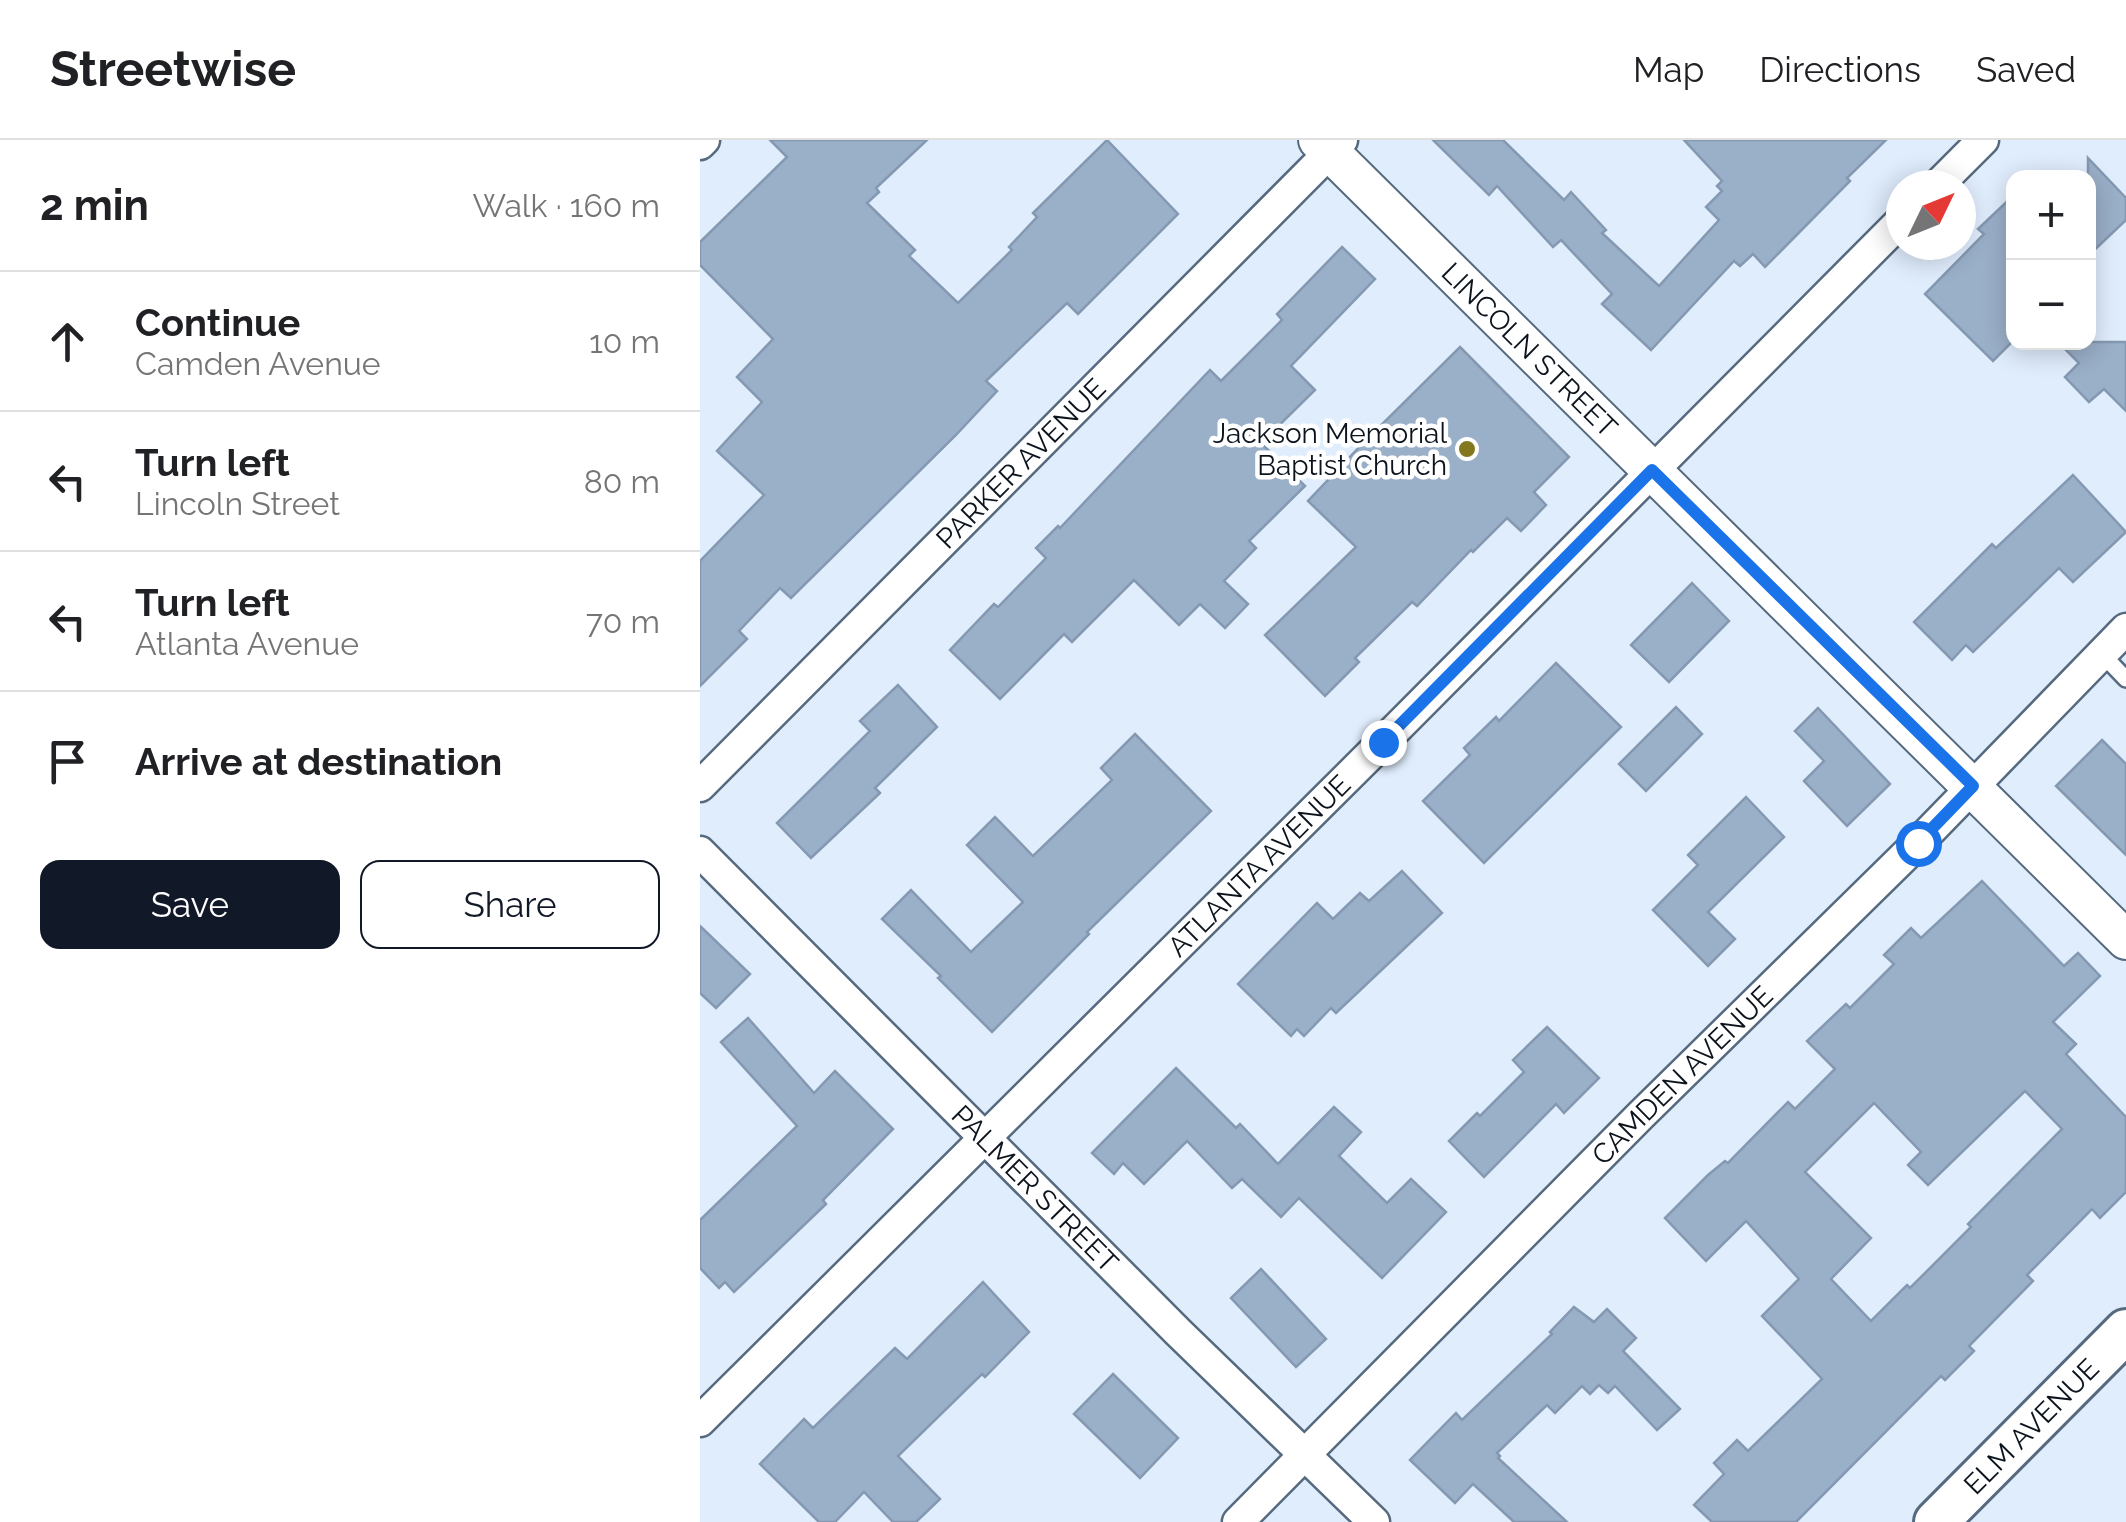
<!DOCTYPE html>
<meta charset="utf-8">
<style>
:root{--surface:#fff;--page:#f6f6f6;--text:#202124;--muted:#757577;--line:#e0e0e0;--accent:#111827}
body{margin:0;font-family:Raleway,sans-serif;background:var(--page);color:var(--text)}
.controls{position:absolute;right:30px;top:30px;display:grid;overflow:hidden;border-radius:20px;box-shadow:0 5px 25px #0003}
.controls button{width:90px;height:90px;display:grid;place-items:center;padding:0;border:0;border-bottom:2px solid var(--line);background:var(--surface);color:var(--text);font:50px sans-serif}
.compass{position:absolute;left:1186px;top:30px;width:90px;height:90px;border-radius:50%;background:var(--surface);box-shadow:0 5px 25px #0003;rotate:47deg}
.stop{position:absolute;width:30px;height:30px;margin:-22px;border:8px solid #1a73e8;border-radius:50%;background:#fff}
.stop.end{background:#1a73e8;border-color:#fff;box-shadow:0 2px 10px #0008}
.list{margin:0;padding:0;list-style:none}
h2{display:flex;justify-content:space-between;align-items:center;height:130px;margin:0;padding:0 40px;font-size:42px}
h2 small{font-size:32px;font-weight:400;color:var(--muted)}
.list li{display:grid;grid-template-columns:65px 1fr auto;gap:30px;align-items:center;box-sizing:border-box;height:140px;padding:0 40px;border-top:2px solid var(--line)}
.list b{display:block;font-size:38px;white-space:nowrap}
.list p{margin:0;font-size:32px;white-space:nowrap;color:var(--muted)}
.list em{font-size:32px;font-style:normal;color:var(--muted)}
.actions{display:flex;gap:20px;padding:30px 40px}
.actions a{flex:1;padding:22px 0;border:2px solid var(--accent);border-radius:20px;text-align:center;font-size:35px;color:var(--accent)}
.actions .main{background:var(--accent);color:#fff}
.icon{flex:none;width:55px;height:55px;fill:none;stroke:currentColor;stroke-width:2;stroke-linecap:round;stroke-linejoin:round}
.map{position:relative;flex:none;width:1426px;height:1382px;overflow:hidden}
header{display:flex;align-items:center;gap:60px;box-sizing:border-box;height:140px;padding:0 50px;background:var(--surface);border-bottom:2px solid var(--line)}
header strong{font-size:48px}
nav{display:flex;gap:55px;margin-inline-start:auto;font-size:35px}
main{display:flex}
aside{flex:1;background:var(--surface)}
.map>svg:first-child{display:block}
</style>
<header>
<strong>Streetwise</strong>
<nav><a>Map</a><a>Directions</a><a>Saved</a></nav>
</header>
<main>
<aside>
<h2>2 min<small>Walk · 160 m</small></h2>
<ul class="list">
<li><svg class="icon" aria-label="ahead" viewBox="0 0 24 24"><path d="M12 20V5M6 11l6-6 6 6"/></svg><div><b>Continue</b><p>Camden Avenue</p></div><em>10 m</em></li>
<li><svg class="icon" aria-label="left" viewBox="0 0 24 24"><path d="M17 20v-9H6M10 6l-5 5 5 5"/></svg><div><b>Turn left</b><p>Lincoln Street</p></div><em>80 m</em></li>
<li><svg class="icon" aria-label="left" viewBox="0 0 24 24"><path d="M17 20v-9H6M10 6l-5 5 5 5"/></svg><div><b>Turn left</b><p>Atlanta Avenue</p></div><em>70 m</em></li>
<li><svg class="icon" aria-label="arrive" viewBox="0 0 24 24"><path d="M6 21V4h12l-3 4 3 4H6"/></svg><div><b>Arrive at destination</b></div></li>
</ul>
<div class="actions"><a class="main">Save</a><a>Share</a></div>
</aside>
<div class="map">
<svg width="1426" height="1382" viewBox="0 0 1426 1382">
<rect width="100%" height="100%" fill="#e0edfd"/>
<!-- building -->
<g fill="#9aafc8" stroke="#8499b1" stroke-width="2.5" fill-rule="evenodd">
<path d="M70,0H227L176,48L179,52L167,63L215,110L209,116L258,163L312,110L309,107L337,77L333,73L407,0L478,74L378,174L367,163L286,241L297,251L256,295L91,458L80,448L39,491L47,499L0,546V421L64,355L17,311L62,262L37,237L73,199L0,125V102L87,17Z"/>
<path d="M733,0H803L864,60L871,52L906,90L902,93L959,146L1019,80L1006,67L1022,51L1017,46L1022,41L984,0H1186L1147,38L1150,41L1065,127L1053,114L1040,126L1034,121L951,210L902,164L912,154L861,100L853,107L797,46L789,55Z"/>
<path d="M1388,18L1426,58V80L1388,116Z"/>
<path d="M1314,55V200L1293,221L1225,154L1284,94L1278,89Z"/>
<path d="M642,107L675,139L591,226L615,250L561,303L605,346L549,401L556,408L524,441L548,464L525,488L500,464L479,485L434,440L372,502L364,494L300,559L250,510L294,464L298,467L346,418L336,408L358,386L360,388L510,230L521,241L582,180L577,174Z"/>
<path d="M1358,202H1426V271L1404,249L1389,262L1365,237L1379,223Z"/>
<path d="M760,207L869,317L834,352L846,365L821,391L807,378L773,412L771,410L717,466L712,462L655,518L659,522L625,556L565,495L656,407L608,361L664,302Z"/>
<path d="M1373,335L1426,392L1373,442L1359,428L1273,512L1266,505L1252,520L1214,482L1292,404L1296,408Z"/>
<path d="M992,443L1029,481L969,542L931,505Z"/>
<path d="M856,523L921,587L784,723L723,661L770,615L764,608L796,577L799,581Z"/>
<path d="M198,545L237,587L175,648L180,653L111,718L77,683L170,591L160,581Z"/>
<path d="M976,567L1002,594L946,651L919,624Z"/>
<path d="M1118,568L1190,644L1147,686L1104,641L1124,621L1095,591Z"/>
<path d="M435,594L511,671L387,792L389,794L292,892L238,838L241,836L182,779L211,750L271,812L323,762L267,705L295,677L333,716L412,640L401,628Z"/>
<path d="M1402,600L1426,624V715L1356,646Z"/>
<path d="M1046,657L1084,697L1008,772L1035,799L1008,826L953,770L998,725L988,715Z"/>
<path d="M702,731L742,773L636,873L631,868L604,896L597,889L591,896L538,844L617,763L633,779L660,753L669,761Z"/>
<path d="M1282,741L1364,826L1378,813L1400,836L1353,882L1376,904L1366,914L1426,977V1052L1400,1078L1392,1069L1327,1135L1333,1141L1269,1206L1274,1211L1245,1240L1241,1236L1096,1382H1012L994,1365L1024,1334L1014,1323L1037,1300L1048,1311L1122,1239L1062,1176L1099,1139L1046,1081L1006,1121L965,1078L1008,1035L1025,1021L1028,1023L1088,962L1095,969L1135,929L1107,901L1146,864L1150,868L1194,824L1184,815L1211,788L1221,798ZM1325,951L1362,989L1268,1084L1271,1087L1210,1148L1207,1145L1171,1181L1131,1139L1171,1098L1105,1032L1174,963L1221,1012L1208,1025L1228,1045Z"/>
<path d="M0,786L50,834L16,868L0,853Z"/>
<path d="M48,878L114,953L135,931L193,989L123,1060L126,1064L34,1152L25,1142L19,1148L0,1128V1080L97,986L21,902Z"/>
<path d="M847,887L899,938L864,973L856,964L784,1037L749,1001L777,973L780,976L824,932L813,920Z"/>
<path d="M476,928L536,988L540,984L578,1024L634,967L661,992L639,1016L687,1063L711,1039L746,1072L682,1138L599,1058L581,1077L542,1039L532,1048L487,1001L444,1044L423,1023L414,1034L392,1013Z"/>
<path d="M561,1129L626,1199L596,1227L531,1158Z"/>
<path d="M283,1142L329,1192L285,1237L282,1234L198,1316L240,1359L216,1382H193L164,1352L135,1382H119L60,1324L104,1279L113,1288L195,1208L207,1219Z"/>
<path d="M874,1167L894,1182L907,1169L936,1198L923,1211L980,1269L957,1290L915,1246L908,1253L899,1245L890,1254L882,1246L855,1273L847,1265L797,1313L800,1316L798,1318L867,1382H814L773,1344L755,1363L710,1320L756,1273L762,1280L852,1194L850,1192Z"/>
<path d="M413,1234L478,1298L440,1338L374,1274Z"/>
</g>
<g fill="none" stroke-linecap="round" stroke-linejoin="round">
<defs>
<path id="service" d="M1402,514L1426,539"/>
<g id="minor">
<path d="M0,4L4,0"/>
<path d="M1238,45L1283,0"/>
<path id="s1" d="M0,646L642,0"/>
<path id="s2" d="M0,712L478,1192L674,1382"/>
<path id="s3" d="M0,1281L683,602L1201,81"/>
<path id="s4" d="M538,1382L940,976L1218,703L1426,489"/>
</g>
<g id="tertiary">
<path id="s5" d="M618,0L1426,800"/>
</g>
<g id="secondary">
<path id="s6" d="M1236,1382L1426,1191"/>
</g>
</defs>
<!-- service casing -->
<use href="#service" stroke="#55697f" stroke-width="20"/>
<!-- minor casing -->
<use href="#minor" stroke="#55697f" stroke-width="35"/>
<!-- tertiary casing -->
<use href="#tertiary" stroke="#55697f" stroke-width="42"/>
<!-- secondary casing -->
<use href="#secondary" stroke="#55697f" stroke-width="48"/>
<!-- service -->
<use href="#service" stroke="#fff" stroke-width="15"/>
<!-- minor -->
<use href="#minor" stroke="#fff" stroke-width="30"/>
<!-- tertiary -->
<use href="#tertiary" stroke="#fff" stroke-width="38"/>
<!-- secondary -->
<use href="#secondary" stroke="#fff" stroke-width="42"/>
</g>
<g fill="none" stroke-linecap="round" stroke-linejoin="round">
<!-- route -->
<path stroke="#1a73e8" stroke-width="12" d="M683,602L952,330L1273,646L1218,703"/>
</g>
<!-- markers -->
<circle fill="#83781d" stroke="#fff" stroke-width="4" cx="767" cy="309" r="10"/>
<g text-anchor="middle" stroke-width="9" stroke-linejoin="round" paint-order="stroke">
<!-- street labels -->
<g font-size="28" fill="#0b131c" stroke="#fff">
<text dy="10" stroke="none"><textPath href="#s5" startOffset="298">LINCOLN STREET</textPath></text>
<text dy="10" stroke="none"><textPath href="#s1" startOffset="455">PARKER AVENUE</textPath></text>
<text dy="10" stroke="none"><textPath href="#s3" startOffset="788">ATLANTA AVENUE</textPath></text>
<text dy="10" stroke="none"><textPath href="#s4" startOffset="630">CAMDEN AVENUE</textPath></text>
<text dy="10" stroke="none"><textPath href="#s2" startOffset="475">PALMER STREET</textPath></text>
<text dy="10" stroke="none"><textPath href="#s6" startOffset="135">ELM AVENUE</textPath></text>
</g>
<!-- poi labels -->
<g font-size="28" fill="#0b131c" stroke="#fff" text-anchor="end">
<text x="747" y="303">Jackson Memorial<tspan x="747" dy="32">Baptist Church</tspan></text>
</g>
</g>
</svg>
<div class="controls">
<button>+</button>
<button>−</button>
</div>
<svg class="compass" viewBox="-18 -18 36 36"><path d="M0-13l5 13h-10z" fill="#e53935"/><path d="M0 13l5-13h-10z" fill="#757577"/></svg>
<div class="stop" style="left:1218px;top:703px"></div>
<div class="stop end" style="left:683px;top:602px"></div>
</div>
</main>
